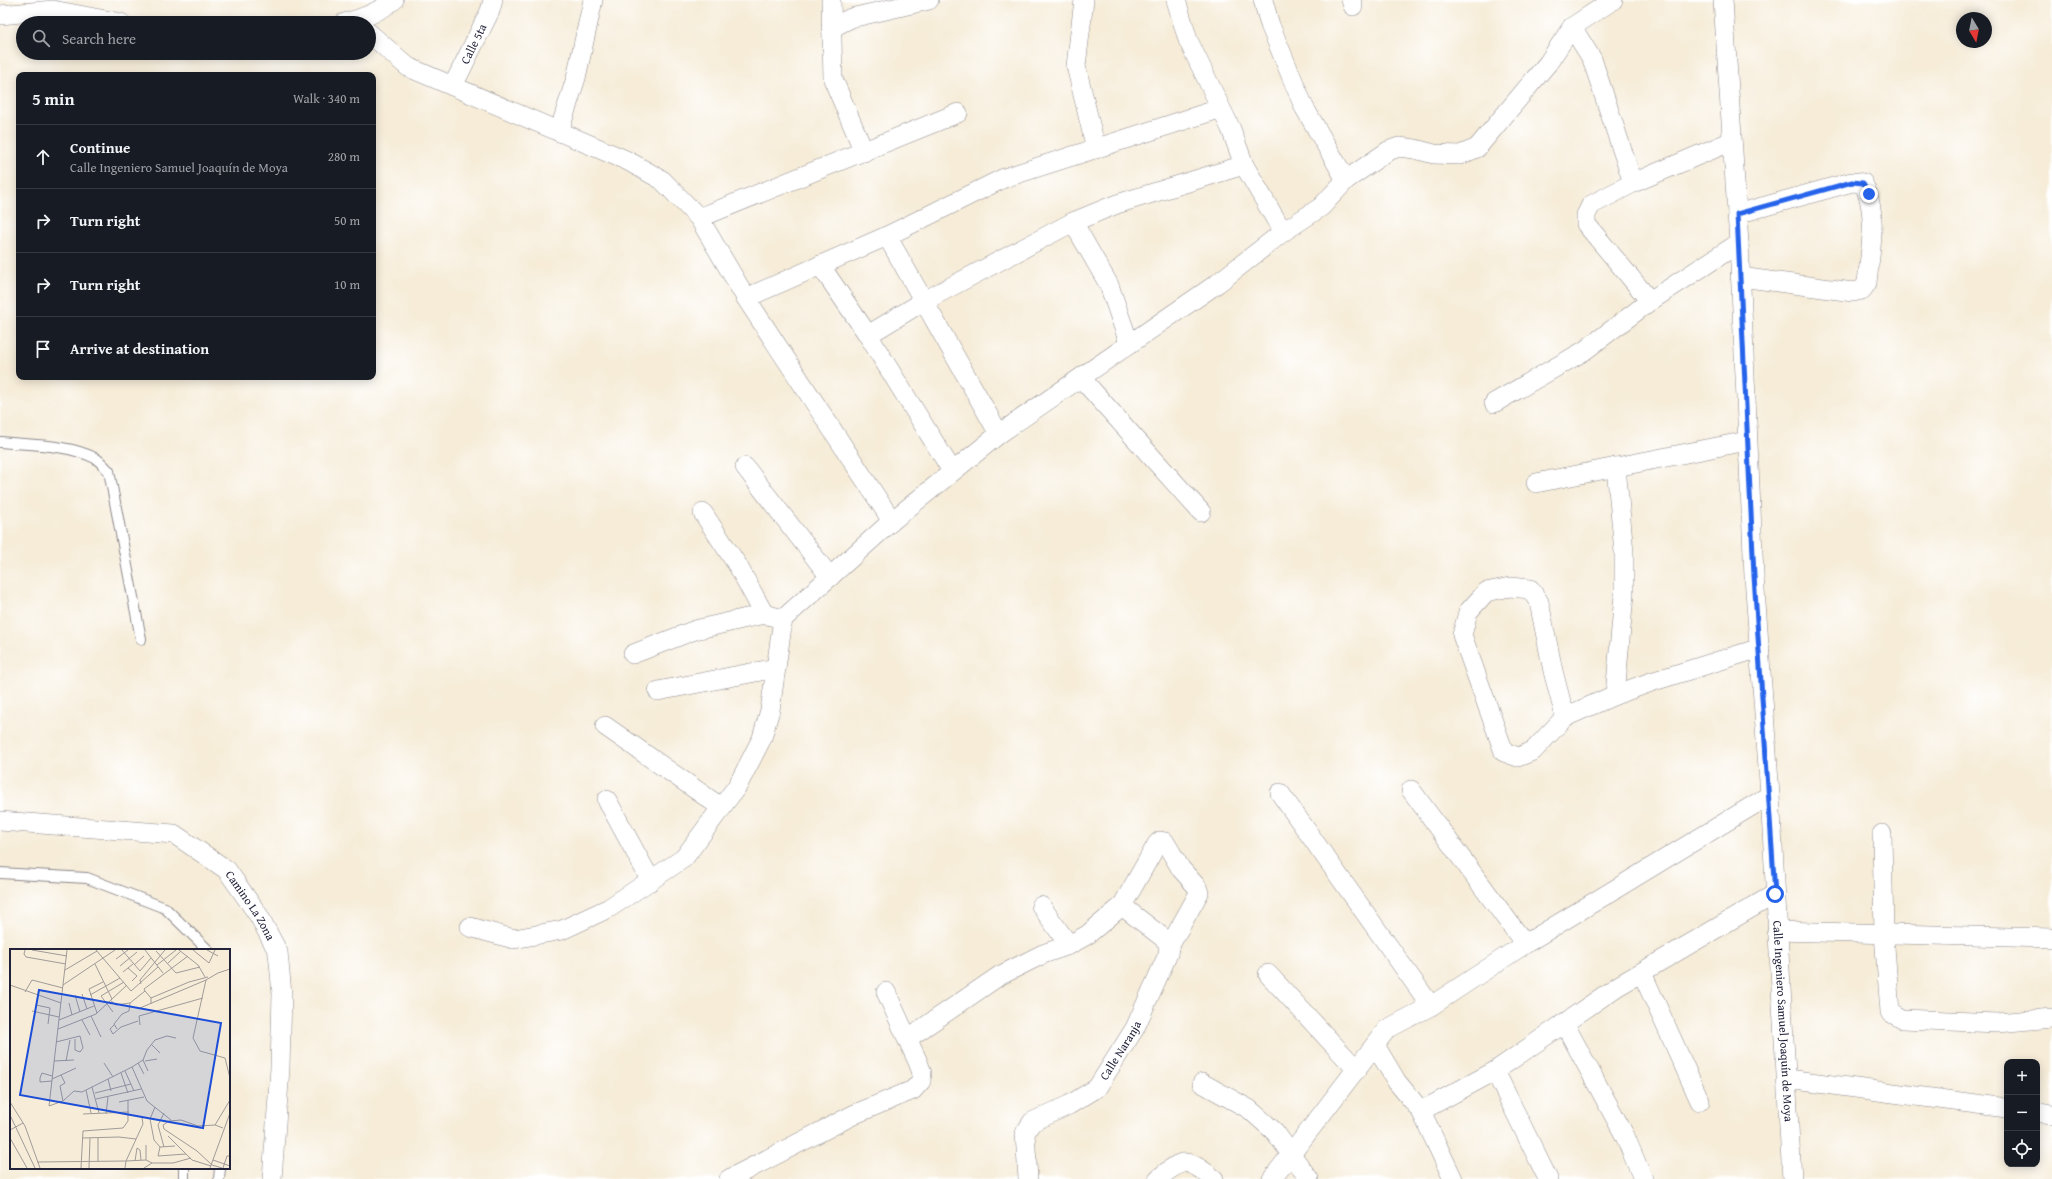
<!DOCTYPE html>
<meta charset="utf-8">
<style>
:root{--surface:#171b24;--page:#20242c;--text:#f1f3f6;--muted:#9ea1a6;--line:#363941}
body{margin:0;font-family:"Gentium Book Plus",serif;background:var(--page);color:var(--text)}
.controls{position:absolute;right:12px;bottom:12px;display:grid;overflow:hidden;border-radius:8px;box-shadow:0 2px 10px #0003}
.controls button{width:36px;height:36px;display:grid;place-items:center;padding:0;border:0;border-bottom:1px solid var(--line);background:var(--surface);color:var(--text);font:20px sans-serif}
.compass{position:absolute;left:1956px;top:12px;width:36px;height:36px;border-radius:50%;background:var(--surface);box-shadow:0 2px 10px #0003;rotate:170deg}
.stop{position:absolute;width:12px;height:12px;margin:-9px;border:3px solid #2563eb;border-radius:50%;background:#fff}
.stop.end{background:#2563eb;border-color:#fff;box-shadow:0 1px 4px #0008}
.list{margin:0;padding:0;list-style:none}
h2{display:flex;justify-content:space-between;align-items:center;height:52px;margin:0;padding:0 16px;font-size:17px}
h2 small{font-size:13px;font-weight:400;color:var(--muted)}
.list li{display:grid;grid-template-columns:26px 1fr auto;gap:12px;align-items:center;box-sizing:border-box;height:64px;padding:0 16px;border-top:1px solid var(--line)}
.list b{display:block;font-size:15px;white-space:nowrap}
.list p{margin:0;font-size:13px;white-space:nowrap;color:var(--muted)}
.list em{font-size:13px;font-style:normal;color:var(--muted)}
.icon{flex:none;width:22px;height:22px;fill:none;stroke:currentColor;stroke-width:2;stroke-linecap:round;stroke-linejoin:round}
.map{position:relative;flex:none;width:2052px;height:1179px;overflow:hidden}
.search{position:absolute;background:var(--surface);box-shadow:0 2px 10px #0003;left:16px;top:16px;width:360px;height:44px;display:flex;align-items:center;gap:10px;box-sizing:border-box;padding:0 14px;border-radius:22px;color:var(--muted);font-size:15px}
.panel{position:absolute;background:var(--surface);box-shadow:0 2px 10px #0003;left:16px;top:72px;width:360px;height:308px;border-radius:8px}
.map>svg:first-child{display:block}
</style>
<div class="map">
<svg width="2052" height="1179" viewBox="0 0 2052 1179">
<rect width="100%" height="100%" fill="#fff"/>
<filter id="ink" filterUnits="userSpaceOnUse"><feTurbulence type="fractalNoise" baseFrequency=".025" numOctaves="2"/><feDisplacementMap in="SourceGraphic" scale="8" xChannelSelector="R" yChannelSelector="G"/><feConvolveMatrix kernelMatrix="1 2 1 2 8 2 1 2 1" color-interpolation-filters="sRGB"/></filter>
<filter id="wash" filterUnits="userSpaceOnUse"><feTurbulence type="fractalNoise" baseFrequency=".012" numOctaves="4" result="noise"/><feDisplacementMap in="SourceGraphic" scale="16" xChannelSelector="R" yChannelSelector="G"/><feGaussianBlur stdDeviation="0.9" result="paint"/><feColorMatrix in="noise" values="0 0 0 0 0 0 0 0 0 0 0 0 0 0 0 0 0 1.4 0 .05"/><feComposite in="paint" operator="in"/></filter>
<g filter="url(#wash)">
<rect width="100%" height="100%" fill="#f6ecd8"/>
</g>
<g filter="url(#ink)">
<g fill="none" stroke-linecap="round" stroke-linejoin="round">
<defs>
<g id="lane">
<path d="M0,442C30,445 67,444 95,458C100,461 104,466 109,471L141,639"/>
<path d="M0,873L87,878L165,908L208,950"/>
<path d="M184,1168V1179"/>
<path d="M219,1179L220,1168"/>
</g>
<g id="street">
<path d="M831,0L833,79L864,152"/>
<path d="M1084,0L1076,66L1096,149"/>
<path d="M1176,0L1188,40L1231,129L1244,165L1283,232"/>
<path d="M1263,0L1270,25L1304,107L1346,180"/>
<path d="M1351,0L1353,6"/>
<path id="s1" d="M1723,0L1739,243L1754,576L1770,795L1792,1179"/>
<path d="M0,15L53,10L121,23"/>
<path d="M344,23C362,19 379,12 394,0"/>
<path d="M1572,27L1592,59L1633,183L1591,205L1586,215V224L1650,301L1739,243"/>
<path d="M831,28L851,18L929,0"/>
<path d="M369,33L408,67L628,161L662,180L699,218L746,298L892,521"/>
<path id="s2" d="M453,86L490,11L493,0"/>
<path d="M559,132L576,78L593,0"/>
<path d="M1633,183L1732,141"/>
<path d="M1737,214L1852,182L1863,183C1879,213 1870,251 1867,283L1862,290L1853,292L1740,277"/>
<path d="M699,218L958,113"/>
<path d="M1073,222L1109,285L1129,343"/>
<path d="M887,236L999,434"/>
<path d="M820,265L868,335L952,471"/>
<path d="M746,298L887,236L1004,178L1219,109"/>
<path d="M868,335L924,301L1073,222L1117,204L1244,165"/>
<path d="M1081,378L1201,512"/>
<path d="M1494,403L1584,351L1650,301"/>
<path d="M745,467L830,577"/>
<path d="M1536,483L1747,441"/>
<path d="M703,513L738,566L764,614L783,619"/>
<path d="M633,654L695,630L764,614"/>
<path d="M658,691L776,668"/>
<path d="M1615,695L1624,595V552L1616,467"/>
<path d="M1565,717L1553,671L1539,602L1530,589L1510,587L1486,592L1468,612L1462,635L1504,752L1518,757L1533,751L1565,717L1615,695L1651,682L1760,648"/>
<path d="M605,726L722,808"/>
<path d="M1411,790L1525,944"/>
<path d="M1280,793L1431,1006"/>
<path d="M607,800L651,881"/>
<path id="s3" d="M0,821L174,834L227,870L259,916L278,952L282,994L280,1068L272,1179"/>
<path d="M1882,834L1884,934L1890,1012L1902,1019L1997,1023L2052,1018"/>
<path d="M1041,906L1069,945"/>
<path d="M470,927L514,939L562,930L609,908L684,858L738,785L762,738L770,710L783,619L892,521L999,434L1218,283L1283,232L1321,207L1346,180L1388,151L1399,147L1415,149L1434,154L1460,155L1477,148L1548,63L1572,27L1613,0"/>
<path d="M1777,931L2052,938"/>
<path d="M1642,973L1700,1101"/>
<path d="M1268,974L1357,1070"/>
<path d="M1564,1023L1625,1136L1643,1179"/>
<path d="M907,1039L999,976L1043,954L1069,945L1087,935L1122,906L1157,844L1160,841L1165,842L1181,869L1197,887L1199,893L1169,947"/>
<path d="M1375,1045L1397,1082L1421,1111L1453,1179"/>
<path d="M1495,1071L1548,1179"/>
<path d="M1787,1079L2007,1108"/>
<path d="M1202,1083L1249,1109L1275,1132L1309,1179"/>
<path d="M1421,1111L1495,1071L1618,986L1775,894"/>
<path d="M2037,1112L2052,1114"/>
<path d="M729,1179L855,1114L913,1090L921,1081L922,1073L918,1062L886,992"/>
<path id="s4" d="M1028,1179L1025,1133L1032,1122L1069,1105L1097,1088L1135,1028L1168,954L1169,947L1166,940L1122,906"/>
<path d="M1158,1179C1184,1157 1187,1158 1214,1179"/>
<path d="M1272,1179L1387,1029L1431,1006L1525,944L1770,795"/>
</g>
</defs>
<!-- lane casing -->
<use href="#lane" stroke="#8c878a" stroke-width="12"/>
<!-- street casing -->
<use href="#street" stroke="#8c878a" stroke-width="20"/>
<!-- lane -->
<use href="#lane" stroke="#fff" stroke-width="10"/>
<!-- street -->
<use href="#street" stroke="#fff" stroke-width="19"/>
</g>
</g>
<g fill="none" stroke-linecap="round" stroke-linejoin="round" filter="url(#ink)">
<!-- route -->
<path stroke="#2563eb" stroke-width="5" d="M1775,894L1754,576L1737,214L1852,182L1863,183L1869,194"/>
</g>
<g text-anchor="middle" stroke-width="3" stroke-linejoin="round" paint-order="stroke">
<!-- street labels -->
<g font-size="12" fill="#22223b" stroke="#fff">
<text dy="4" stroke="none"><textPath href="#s2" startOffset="47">Calle 5ta</textPath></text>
<text dy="4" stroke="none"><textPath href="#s3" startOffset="281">Camino La Zona</textPath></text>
<text dy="4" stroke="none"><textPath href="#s1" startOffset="1023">Calle Ingeniero Samuel Joaquín de Moya</textPath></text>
<text dy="4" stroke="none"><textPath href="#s4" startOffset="177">Calle Naranja</textPath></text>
</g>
</g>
<!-- overview -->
<g transform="translate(10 949)">
<rect width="220" height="220" fill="#f6ecd8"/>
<path fill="none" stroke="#a19b99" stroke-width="1" d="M15,1L14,5L16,8L56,15M22,1L57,7M57,1L39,157L53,152L64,142L72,143L122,118L133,111L137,101L145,91L157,87L166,89M86,1L121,42L148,18M112,1L130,22L141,9M135,1L153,24M169,1L188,16L195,28M183,1L199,14L205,1M197,1L208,7M146,2L166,24L190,18M106,10L118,1M158,14L171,2M85,15L102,50M124,16L134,7M147,16L166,1M110,17L127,3M118,19L127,27L122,32M220,20L208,24L196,31L183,89L190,102L215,109L220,129M55,21L87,2M113,23L123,15M131,35L130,31L155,1M0,36L51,54M53,36L105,1M135,42L141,49V55M15,43L22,31L53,39M72,45L77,60M65,46L70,63M80,46L110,29M141,49L179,33L198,28M100,51L106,56L120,54M59,54L62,66M26,56L40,59L38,75M130,59L196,31M22,62L49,68M103,63L91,47L114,33M87,64L79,40L93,33M81,67L91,88M49,71L84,57M72,71L80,86M104,76L100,80L103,85L111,78L128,72M130,76L129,67L193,49M48,80L86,65L117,36M107,80L104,75L112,65L119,62L120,54L135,42L134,40L178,7M46,93L70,87L73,99L70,103L65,101V90M141,95L150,104M133,111L138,122M44,112L64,111M56,112L60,91M135,112L147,110M94,114L103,128M128,114L134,125M122,118L137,152L161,171M115,122L124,142M111,124L118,144M51,126L66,119M42,130L51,126L55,134L50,137L53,152M98,130L101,142M42,132L30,133V129L32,124L42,127M82,138L89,164M76,141L81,164M85,144L121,135M86,150L131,140M0,153L15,177L30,219M109,153L134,148M145,158L140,170L144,191L150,198L165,197M154,164L148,176L154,198M73,165L119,163M96,165L98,148M0,166L25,219M132,169L133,175L116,212L136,211L142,214M205,176L220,151M0,181L13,174M158,187L182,211L201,217M0,189L17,219M72,189L109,188L126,190M136,196V211M150,198L148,207L176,205M203,211L220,217M125,212L127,199L130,201L131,211M27,213L116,212L115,219M88,213V189M71,219L73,182L113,179L118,172V151M79,219L80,189M134,219L142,214H163L181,209M200,219L220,164M212,219L202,216L187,202L154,180L153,176L159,172L171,171L188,177L205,176L213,179M213,219L217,207H220"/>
<path fill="#1d4ed8" fill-opacity="0.15" stroke="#1d4ed8" stroke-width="2" d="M29,41L211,74L193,179L10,146Z"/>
<rect width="220" height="220" fill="none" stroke="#22223b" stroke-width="2"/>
</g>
</svg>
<div class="controls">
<button>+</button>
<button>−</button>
<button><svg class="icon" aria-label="locate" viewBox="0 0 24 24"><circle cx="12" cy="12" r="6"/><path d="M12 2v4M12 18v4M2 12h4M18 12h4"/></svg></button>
</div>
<svg class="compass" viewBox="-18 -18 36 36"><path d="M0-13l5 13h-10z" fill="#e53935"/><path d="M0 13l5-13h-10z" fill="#9ea1a6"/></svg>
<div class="stop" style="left:1775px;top:894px"></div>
<div class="stop end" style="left:1869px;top:194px"></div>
<div class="search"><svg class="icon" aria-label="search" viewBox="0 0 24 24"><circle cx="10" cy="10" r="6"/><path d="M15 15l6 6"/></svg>Search here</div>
<section class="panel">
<h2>5 min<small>Walk · 340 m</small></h2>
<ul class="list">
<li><svg class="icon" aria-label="ahead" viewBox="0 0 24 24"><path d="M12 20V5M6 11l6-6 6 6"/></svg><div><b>Continue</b><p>Calle Ingeniero Samuel Joaquín de Moya</p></div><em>280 m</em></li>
<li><svg class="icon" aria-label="right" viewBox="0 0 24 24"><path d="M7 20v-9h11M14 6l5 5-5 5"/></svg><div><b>Turn right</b></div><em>50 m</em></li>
<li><svg class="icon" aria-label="right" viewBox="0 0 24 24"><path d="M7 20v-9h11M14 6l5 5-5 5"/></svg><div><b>Turn right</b></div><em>10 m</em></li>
<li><svg class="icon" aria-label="arrive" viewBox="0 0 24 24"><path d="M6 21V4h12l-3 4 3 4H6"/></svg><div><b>Arrive at destination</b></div></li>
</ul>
</section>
</div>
